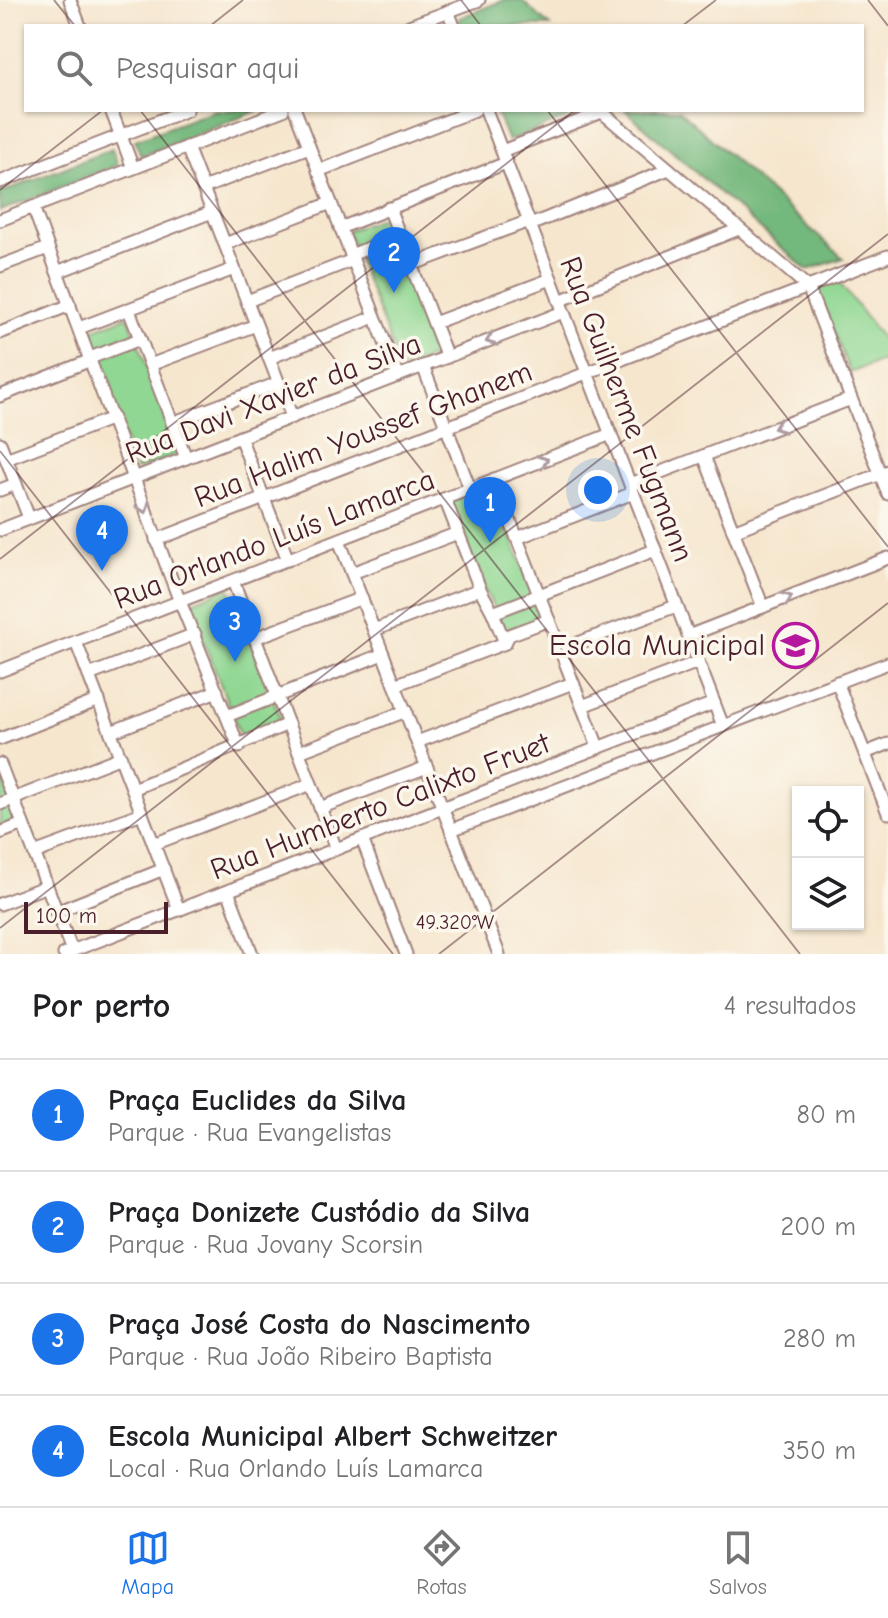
<!DOCTYPE html>
<html lang="pt">
<meta charset="utf-8">
<style>
:root{--surface:#fff;--page:#f6f6f6;--text:#202124;--muted:#757577;--line:#e0e0e0;--accent:#1a73e8}
body{margin:0;font-family:"Comic Neue",sans-serif;background:var(--page);color:var(--text)}
.controls{position:absolute;right:24px;bottom:24px;display:grid;overflow:hidden;border-radius:0px;box-shadow:0 2px 6px #0004}
.controls button{width:72px;height:72px;display:grid;place-items:center;padding:0;border:0;border-bottom:2px solid var(--line);background:var(--surface);color:var(--text);font:40px sans-serif}
.scale{position:absolute;left:24px;bottom:20px;width:144px;box-sizing:border-box;padding-left:8px;border:4px solid #4a1f2b;border-top:0;font-size:22px;line-height:28px;white-space:nowrap;color:#4a1f2b;-webkit-text-stroke:6px #fbf7ec;paint-order:stroke}
.you{position:absolute;left:598px;top:490px;width:28px;height:28px;margin:-20px;border:6px solid #fff;border-radius:50%;background:#1a73e8;box-shadow:0 0 0 12px #1a73e833}
.badge{display:grid;place-items:center;width:52px;height:52px;border-radius:50%;background:var(--accent);color:#fff;font-size:26px;font-weight:700}
.pin{position:absolute;translate:-50% -66px;filter:drop-shadow(0 2px 4px #0008)}
.pin::after{content:'';position:absolute;top:42px;width:28px;height:24px;background:inherit;clip-path:polygon(0 0,100% 0,50% 100%)}
.list{margin:0;padding:0;list-style:none}
h2{display:flex;justify-content:space-between;align-items:center;height:104px;margin:0;padding:0 32px;font-size:34px}
h2 small{font-size:26px;font-weight:400;color:var(--muted)}
.list li{display:grid;grid-template-columns:52px 1fr auto;gap:24px;align-items:center;box-sizing:border-box;height:112px;padding:0 32px;border-top:2px solid var(--line)}
.list b{display:block;font-size:30px;white-space:nowrap}
.list p{margin:0;font-size:26px;white-space:nowrap;color:var(--muted)}
.list em{font-size:26px;font-style:normal;color:var(--muted)}
.icon{flex:none;width:44px;height:44px;fill:none;stroke:currentColor;stroke-width:2;stroke-linecap:round;stroke-linejoin:round}
.map{position:relative;flex:none;width:888px;height:954px;overflow:hidden}
.search{position:absolute;background:var(--surface);box-shadow:0 2px 6px #0004;left:24px;right:24px;top:24px;height:88px;display:flex;align-items:center;gap:20px;box-sizing:border-box;padding:0 28px;border-radius:0px;color:var(--muted);font-size:30px}
.sheet{height:552px;background:var(--surface)}
nav{display:flex;justify-content:space-around;align-items:center;box-sizing:border-box;height:112px;border-top:2px solid var(--line);background:var(--surface);font-size:22px;color:var(--muted)}
nav a{display:grid;justify-items:center;gap:4px}
nav .on{color:var(--accent)}
.map>svg:first-child{display:block}
</style>
<div class="map">
<svg width="888" height="954" viewBox="0 0 888 954">
<rect width="100%" height="100%" fill="#fbf7ec"/>
<filter id="ink" filterUnits="userSpaceOnUse"><feTurbulence type="fractalNoise" baseFrequency=".0125" numOctaves="2"/><feDisplacementMap in="SourceGraphic" scale="16" xChannelSelector="R" yChannelSelector="G"/><feConvolveMatrix kernelMatrix="1 2 1 2 8 2 1 2 1" color-interpolation-filters="sRGB"/></filter>
<filter id="wash" filterUnits="userSpaceOnUse"><feTurbulence type="fractalNoise" baseFrequency=".006" numOctaves="4" result="noise"/><feDisplacementMap in="SourceGraphic" scale="32" xChannelSelector="R" yChannelSelector="G"/><feGaussianBlur stdDeviation="1.8" result="paint"/><feColorMatrix in="noise" values="0 0 0 0 0 0 0 0 0 0 0 0 0 0 0 0 0 1.4 0 .05"/><feComposite in="paint" operator="in"/></filter>
<g filter="url(#wash)">
<rect width="100%" height="100%" fill="#f6e6ce"/>
<!-- green -->
<g fill="#8fd792" stroke="#6c7b5e" stroke-width="2">
<path d="M386,216L440,354L401,369L347,231Z"/>
<path d="M838,281L888,346V358L850,373L817,289Z"/>
<path d="M128,316L180,453L136,470L84,333Z"/>
<path d="M491,486L543,619L506,633L483,586L450,501Z"/>
<path d="M229,587L282,722L241,737L189,603Z"/>
<path d="M0,774L18,821L0,828Z"/>
</g>
<!-- forest -->
<g fill="#73b87c" stroke="#5e6c54" stroke-width="2">
<path d="M504,0H521L550,26H462L459,18Z"/>
<path d="M215,110H259L141,156L135,140Z"/>
<path d="M495,110H588L508,141Z"/>
<path d="M625,110H679L843,258L807,270Z"/>
<path d="M112,149L118,165L0,211V193Z"/>
</g>
</g>
<g filter="url(#ink)">
<g fill="none" stroke-linecap="round" stroke-linejoin="round">
<defs>
<g id="minor">
<path d="M70,0L80,26"/>
<path d="M448,11L454,26"/>
<path d="M409,26L479,0"/>
<path d="M111,110L133,168"/>
<path d="M295,110L398,376"/>
<path d="M486,110L723,726"/>
<path d="M187,147L292,417"/>
<path d="M502,151L602,112L808,287L888,494"/>
<path d="M318,171L475,110"/>
<path d="M0,182L187,110"/>
<path d="M203,188L309,147"/>
<path d="M33,207L177,594L239,747"/>
<path d="M389,208L447,357"/>
<path d="M0,220L283,110"/>
<path d="M530,225L669,169"/>
<path d="M340,228L506,163"/>
<path d="M225,244L331,203"/>
<path d="M351,255L400,235"/>
<path d="M411,265L529,221"/>
<path d="M0,266L48,248"/>
<path d="M57,272L212,212"/>
<path d="M247,301L353,260"/>
<path d="M559,301L739,229"/>
<path d="M129,310L186,458"/>
<path d="M434,323L551,279"/>
<path d="M79,328L234,269"/>
<path d="M0,333L70,305"/>
<path d="M90,358L140,339"/>
<path d="M269,358L375,317"/>
<path d="M150,365L256,325"/>
<path d="M423,366L470,489"/>
<path d="M0,396L91,360"/>
<path d="M172,423L278,383"/>
<path d="M240,437L288,560"/>
<path d="M0,443L29,518"/>
<path d="M704,456L763,607"/>
<path d="M6,459L113,418"/>
<path d="M494,479L598,747"/>
<path d="M630,484L851,399"/>
<path d="M0,490L16,484"/>
<path d="M445,499L480,589L493,613L505,643"/>
<path d="M0,530L563,312"/>
<path d="M733,531L888,471"/>
<path d="M517,538L633,493"/>
<path d="M156,540L888,256"/>
<path d="M339,540L499,954"/>
<path d="M352,573L458,533"/>
<path d="M233,581L336,849"/>
<path d="M493,613L655,550"/>
<path d="M374,630L480,589"/>
<path d="M688,636L888,558"/>
<path d="M255,638L362,598"/>
<path d="M76,642L179,910"/>
<path d="M560,650L676,606"/>
<path d="M0,671L611,434"/>
<path d="M89,675L195,634"/>
<path d="M837,682L888,813"/>
<path d="M395,685L505,643L509,635L549,620"/>
<path d="M582,706L698,662"/>
<path d="M227,716L383,654"/>
<path d="M111,732L217,691"/>
<path d="M0,739L99,700"/>
<path d="M417,742L573,683"/>
<path d="M299,752L406,711"/>
<path d="M865,753L888,744"/>
<path d="M0,764L72,951"/>
<path d="M133,789L288,724"/>
<path d="M0,804L121,757"/>
<path d="M320,808L427,767"/>
<path d="M451,830L888,663"/>
<path d="M0,833L23,824"/>
<path d="M362,839L406,954"/>
<path d="M154,844L311,784"/>
<path d="M34,853L142,813"/>
<path d="M228,891L252,954"/>
<path d="M0,904L47,886"/>
<path d="M56,912L164,869"/>
<path d="M64,954L714,703"/>
</g>
</defs>
<!-- minor casing -->
<use href="#minor" stroke="#a0827c" stroke-width="15"/>
<!-- minor -->
<use href="#minor" stroke="#fff" stroke-width="11"/>
</g>
<!-- one-way arrows -->
<defs><path id="oneway-chevron" d="M-2-3.5L2.5 0L-2 3.5" fill="none" stroke-width="1.6" stroke-linecap="round" stroke-linejoin="round" transform="scale(2)"/></defs>
<g stroke="#ae9aa0">
<use href="#oneway-chevron" transform="translate(491 340) rotate(159)"/>
<use href="#oneway-chevron" transform="translate(779 427) rotate(159)"/>
<use href="#oneway-chevron" transform="translate(543 461) rotate(-21)"/>
<use href="#oneway-chevron" transform="translate(144 508) rotate(69)"/>
<use href="#oneway-chevron" transform="translate(787 598) rotate(-21)"/>
</g>
</g>
<!-- ticks -->
<path fill="none" stroke="#4a1f2b" stroke-width="2" stroke-opacity="0.45" d="M54,0L75,26M461,0L481,26M868,0L888,26M210,26L243,0M682,26L716,0M140,110L800,954M547,110L888,547M0,190L103,110M0,451L393,954M0,559L575,110M0,928L888,234M439,954L888,603"/>
<!-- icons -->
<defs>
<symbol id="school-ring" viewBox="-11 -11 22 22"><circle r="9.5" fill="#fbf7ec" stroke="#b5179e" stroke-width="1.5"/><path d="M0-5L7-2L0 1L-7-2ZM-4 1L0 2.5L4 1V4Q0 6-4 4Z" fill="#b5179e"/></symbol>
</defs>
<g fill-rule="evenodd">
<use href="#school-ring" x="770" y="620" width="51" height="51"/>
</g>
<g text-anchor="middle" stroke-width="7" stroke-linejoin="round" paint-order="stroke">
<!-- street labels -->
<g font-size="30" fill="#4a1f2b" stroke="#fbf7ec">
<text transform="translate(273 398) rotate(-21)" y="10">Rua Davi Xavier da Silva</text>
<text transform="translate(627 409) rotate(69)" y="10">Rua Guilherme Fugmann</text>
<text transform="translate(363 434) rotate(-21)" y="10">Rua Halim Youssef Ghanem</text>
<text transform="translate(274 539) rotate(-21)" y="10">Rua Orlando Luís Lamarca</text>
<text transform="translate(380 806) rotate(-21)" y="10">Rua Humberto Calixto Fruet</text>
</g>
<!-- poi labels -->
<g font-size="30" fill="#4a1f2b" stroke="#fbf7ec" text-anchor="end">
<text x="765" y="655">Escola Municipal</text>
</g>
</g>
<g font-size="20" text-anchor="middle" fill="#4a1f2b" stroke="#fbf7ec" stroke-width="7" stroke-linejoin="round" paint-order="stroke">
<text x="455" y="929">49.320°W</text>
</g>
</svg>
<div class="controls">
<button><svg class="icon" aria-label="locate" viewBox="0 0 24 24"><circle cx="12" cy="12" r="6"/><path d="M12 2v4M12 18v4M2 12h4M18 12h4"/></svg></button>
<button><svg class="icon" aria-label="layers" viewBox="0 0 24 24"><path d="M12 4l9 5-9 5-9-5zM3 14l9 5 9-5"/></svg></button>
</div>
<div class="scale">100 m</div>
<div class="you"></div>
<div class="pin badge" style="left:490px;top:543px">1</div>
<div class="pin badge" style="left:394px;top:293px">2</div>
<div class="pin badge" style="left:235px;top:662px">3</div>
<div class="pin badge" style="left:102px;top:571px">4</div>
<div class="search"><svg class="icon" aria-label="search" viewBox="0 0 24 24"><circle cx="10" cy="10" r="6"/><path d="M15 15l6 6"/></svg>Pesquisar aqui</div>
</div>
<section class="sheet">
<h2>Por perto<small>4 resultados</small></h2>
<ul class="list">
<li><span class="badge">1</span><div><b>Praça Euclides da Silva</b><p>Parque · Rua Evangelistas</p></div><em>80 m</em></li>
<li><span class="badge">2</span><div><b>Praça Donizete Custódio da Silva</b><p>Parque · Rua Jovany Scorsin</p></div><em>200 m</em></li>
<li><span class="badge">3</span><div><b>Praça José Costa do Nascimento</b><p>Parque · Rua João Ribeiro Baptista</p></div><em>280 m</em></li>
<li><span class="badge">4</span><div><b>Escola Municipal Albert Schweitzer</b><p>Local · Rua Orlando Luís Lamarca</p></div><em>350 m</em></li>
</ul>
</section>
<nav>
<a class="on"><svg class="icon" aria-label="map" viewBox="0 0 24 24"><path d="M3 6l6-2 6 2 6-2v14l-6 2-6-2-6 2zM9 4v14M15 6v14"/></svg>Mapa</a>
<a><svg class="icon" aria-label="directions" viewBox="0 0 24 24"><path d="M12 3l9 9-9 9-9-9zM9 14v-3h6M13 9l2 2-2 2"/></svg>Rotas</a>
<a><svg class="icon" aria-label="saved" viewBox="0 0 24 24"><path d="M7 4h10v16l-5-4-5 4z"/></svg>Salvos</a>
</nav>
